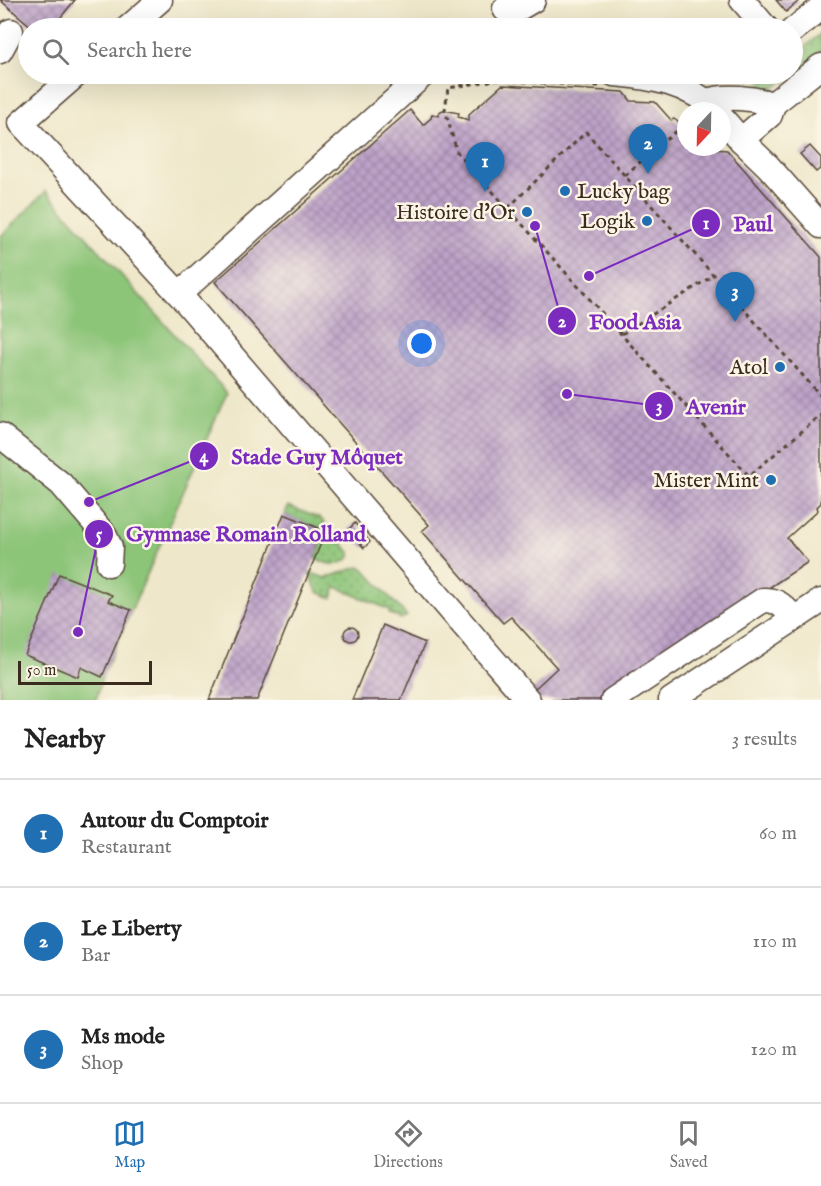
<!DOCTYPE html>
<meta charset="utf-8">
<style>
:root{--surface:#fff;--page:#f6f6f6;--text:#222;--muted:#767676;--line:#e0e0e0;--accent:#1f6fb2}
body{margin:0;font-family:"IM FELL English",serif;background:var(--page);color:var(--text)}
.compass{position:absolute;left:677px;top:102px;width:54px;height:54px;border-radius:50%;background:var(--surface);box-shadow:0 6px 24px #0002;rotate:202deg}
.scale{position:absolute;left:18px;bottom:15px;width:134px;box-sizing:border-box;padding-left:6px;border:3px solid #3b2a1e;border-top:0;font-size:16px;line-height:21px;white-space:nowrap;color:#3b2a1e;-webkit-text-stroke:4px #fcf5e5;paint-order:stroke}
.you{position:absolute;left:422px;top:344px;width:21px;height:21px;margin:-15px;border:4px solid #fff;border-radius:50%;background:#1a73e8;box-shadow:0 0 0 9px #1a73e833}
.badge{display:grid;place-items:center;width:39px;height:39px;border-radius:50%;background:var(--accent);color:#fff;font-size:20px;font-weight:700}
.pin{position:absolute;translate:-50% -50px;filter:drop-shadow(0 2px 3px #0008)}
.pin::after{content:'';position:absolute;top:32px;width:21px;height:18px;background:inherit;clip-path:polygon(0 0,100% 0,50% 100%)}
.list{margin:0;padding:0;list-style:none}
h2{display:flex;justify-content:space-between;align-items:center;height:78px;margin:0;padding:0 24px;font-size:26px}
h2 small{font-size:20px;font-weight:400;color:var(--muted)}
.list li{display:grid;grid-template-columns:39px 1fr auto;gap:18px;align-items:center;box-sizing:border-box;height:108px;padding:0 24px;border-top:2px solid var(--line)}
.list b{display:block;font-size:22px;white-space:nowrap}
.list p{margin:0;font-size:20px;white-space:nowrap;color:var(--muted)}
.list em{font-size:20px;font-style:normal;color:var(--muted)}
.icon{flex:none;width:33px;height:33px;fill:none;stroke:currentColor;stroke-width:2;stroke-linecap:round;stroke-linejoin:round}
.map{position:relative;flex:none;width:821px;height:700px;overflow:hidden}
.search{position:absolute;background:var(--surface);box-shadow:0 6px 24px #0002;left:18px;right:18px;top:18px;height:66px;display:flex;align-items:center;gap:15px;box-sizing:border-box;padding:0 21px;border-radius:33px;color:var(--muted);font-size:22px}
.sheet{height:402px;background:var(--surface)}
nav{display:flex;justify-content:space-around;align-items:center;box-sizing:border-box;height:84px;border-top:2px solid var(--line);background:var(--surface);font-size:16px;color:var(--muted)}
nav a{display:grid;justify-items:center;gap:3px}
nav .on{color:var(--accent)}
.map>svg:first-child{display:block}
</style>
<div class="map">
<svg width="821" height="700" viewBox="0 0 821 700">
<defs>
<pattern id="grass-dots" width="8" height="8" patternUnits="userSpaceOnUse" patternTransform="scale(1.5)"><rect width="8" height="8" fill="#8cc478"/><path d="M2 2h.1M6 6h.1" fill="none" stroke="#749f62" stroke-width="1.8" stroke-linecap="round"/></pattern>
<pattern id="building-cross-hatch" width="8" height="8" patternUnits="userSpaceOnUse" patternTransform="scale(1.5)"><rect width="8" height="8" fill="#bda3c9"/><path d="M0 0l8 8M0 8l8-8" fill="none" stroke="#9b85a3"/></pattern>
</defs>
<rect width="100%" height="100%" fill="#fcf5e5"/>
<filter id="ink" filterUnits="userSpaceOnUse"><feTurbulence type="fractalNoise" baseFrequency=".0167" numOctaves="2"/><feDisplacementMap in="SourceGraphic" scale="12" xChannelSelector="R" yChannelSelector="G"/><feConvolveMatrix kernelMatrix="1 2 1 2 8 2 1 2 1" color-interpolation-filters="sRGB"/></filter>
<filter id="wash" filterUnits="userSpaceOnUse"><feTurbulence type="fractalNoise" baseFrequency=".008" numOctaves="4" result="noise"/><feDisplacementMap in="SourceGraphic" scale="24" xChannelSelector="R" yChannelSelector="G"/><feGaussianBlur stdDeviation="1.35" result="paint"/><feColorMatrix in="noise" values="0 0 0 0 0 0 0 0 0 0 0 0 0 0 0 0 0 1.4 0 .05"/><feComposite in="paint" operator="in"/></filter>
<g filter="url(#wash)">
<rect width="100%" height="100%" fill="#eee7c9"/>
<!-- grass -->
<g fill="url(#grass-dots)" stroke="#64774b" stroke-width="1.5">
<path d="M821,33V54L774,88H755L772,74H792L793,57Z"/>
<path d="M288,506L321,519L350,552V557C339,568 327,564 315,559L326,531L285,515Z"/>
<path d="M358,567L363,568L407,616L401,619L389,613L390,610L336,587L332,598L317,592L309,572L325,578Z"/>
</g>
<!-- park -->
<path fill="#8cc478" stroke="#64774b" stroke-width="1.5" d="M46,191L227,393L102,677L96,700H0V237Z"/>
<g id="blocks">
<!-- building -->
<g fill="url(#building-cross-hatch)">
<path d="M0,0H75L52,28H33Z"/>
<path d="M776,0H800L786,12Z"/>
<path d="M502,85L624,92L631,101L655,102L671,120L674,119L686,128V147L727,150L821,257V503L817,507L818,510L787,538L808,562L599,700H537L530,693L557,668L511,617L503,623L422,531L429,525L215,282L410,110L423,125L431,118L432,114L439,116V112L443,110L459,113L458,117L469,120V114Z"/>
<path d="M810,146L821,158V168L816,172L800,154Z"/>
<path d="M284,514L326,531L257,700H209Z"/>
<path d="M355,523L370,542L364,548L348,530Z"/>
<path d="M59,574L112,595L108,601L131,610L102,677L81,667L78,677L25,655Z"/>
<path d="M383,625L425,643L401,700H352Z"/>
<circle cx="351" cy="634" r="7"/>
</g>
</g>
</g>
<g filter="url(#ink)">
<use href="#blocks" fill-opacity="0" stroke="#564638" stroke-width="1.5"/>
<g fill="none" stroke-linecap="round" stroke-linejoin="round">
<defs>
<g id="minor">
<path d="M742,0L766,28"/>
<path d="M505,9L516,10L533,0"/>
<path d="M128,28L160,0"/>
<path d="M792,31L821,8"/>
<path d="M0,51L11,31"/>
<path d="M77,74L21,123L179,294L528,700"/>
<path d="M614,74C650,77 690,83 716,111"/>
<path d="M706,101C726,95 753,98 773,104"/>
<path d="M722,118L741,140L770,115L773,104L821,66"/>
<path d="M741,140L768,166L821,226"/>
<path d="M179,294L424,74"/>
<path d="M0,435L61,484L104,534L110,547L109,564"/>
<path d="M613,700L763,600C778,599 785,608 794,618"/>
<path d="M671,700L821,601"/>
</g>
</defs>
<!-- minor casing -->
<use href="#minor" stroke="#564638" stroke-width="27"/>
<!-- path -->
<g stroke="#564638" stroke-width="3" stroke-dasharray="4.5 4.5" stroke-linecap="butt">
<path d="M599,86L495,80L448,88L445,110L457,152L749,476L821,415"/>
<path d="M625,175L686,123"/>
<path d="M508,208L586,132L821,396"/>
<path d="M622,334L714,275"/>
</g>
<!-- minor -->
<use href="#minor" stroke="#fff" stroke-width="24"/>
</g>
</g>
<!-- markers -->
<g fill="#1f6fb2" stroke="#fcf5e5" stroke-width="2">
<circle cx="565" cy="191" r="6"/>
<circle cx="527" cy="212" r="6"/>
<circle cx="647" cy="221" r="6"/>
<circle cx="780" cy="367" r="6"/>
<circle cx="771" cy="480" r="6"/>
</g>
<g text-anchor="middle" stroke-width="5" stroke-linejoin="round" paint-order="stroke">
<!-- poi labels -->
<g font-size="21" fill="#3b2a1e" stroke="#fcf5e5" text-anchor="end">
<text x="577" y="198" text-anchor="start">Lucky bag</text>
<text x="515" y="219">Histoire d'Or</text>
<text x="635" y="228">Logik</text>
<text x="768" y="374">Atol</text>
<text x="759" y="487">Mister Mint</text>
</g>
</g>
<!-- callouts -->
<path fill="none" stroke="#7b2cbf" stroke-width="2" d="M589 276L706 223M535 226L562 321M567 394L659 406M89 502L204 456M78 632L99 534"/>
<g fill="#7b2cbf" stroke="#fcf5e5" stroke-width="2">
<circle cx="589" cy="276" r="6"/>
<circle cx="535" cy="226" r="6"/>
<circle cx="567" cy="394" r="6"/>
<circle cx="89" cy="502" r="6"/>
<circle cx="78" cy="632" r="6"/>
<circle cx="706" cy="223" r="15"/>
<circle cx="562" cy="321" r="15"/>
<circle cx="659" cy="406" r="15"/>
<circle cx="204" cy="456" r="15"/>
<circle cx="99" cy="534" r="15"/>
</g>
<g font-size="18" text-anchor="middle" font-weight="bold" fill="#fff">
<text x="706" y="229">1</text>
<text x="562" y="327">2</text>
<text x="659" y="412">3</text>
<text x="204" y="462">4</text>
<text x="99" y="540">5</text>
</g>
<g font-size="22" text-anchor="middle" font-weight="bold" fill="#7b2cbf" stroke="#fcf5e5" stroke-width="5" stroke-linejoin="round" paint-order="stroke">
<text x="753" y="231">Paul</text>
<text x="635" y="329">Food Asia</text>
<text x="716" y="414">Avenir</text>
<text x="317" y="464">Stade Guy Môquet</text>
<text x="246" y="541">Gymnase Romain Rolland</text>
</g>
</svg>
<svg class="compass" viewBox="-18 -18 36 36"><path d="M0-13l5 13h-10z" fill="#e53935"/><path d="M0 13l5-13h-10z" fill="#767676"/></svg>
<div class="scale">50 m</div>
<div class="you"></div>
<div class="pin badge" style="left:485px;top:192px">1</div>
<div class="pin badge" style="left:648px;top:174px">2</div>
<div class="pin badge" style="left:735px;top:322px">3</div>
<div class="search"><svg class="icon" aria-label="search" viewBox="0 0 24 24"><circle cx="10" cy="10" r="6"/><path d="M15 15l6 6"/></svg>Search here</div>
</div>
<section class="sheet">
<h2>Nearby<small>3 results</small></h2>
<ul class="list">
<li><span class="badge">1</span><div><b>Autour du Comptoir</b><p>Restaurant</p></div><em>60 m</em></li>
<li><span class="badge">2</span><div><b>Le Liberty</b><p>Bar</p></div><em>110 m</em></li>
<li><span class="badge">3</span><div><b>Ms mode</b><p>Shop</p></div><em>120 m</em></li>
</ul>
</section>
<nav>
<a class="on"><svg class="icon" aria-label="map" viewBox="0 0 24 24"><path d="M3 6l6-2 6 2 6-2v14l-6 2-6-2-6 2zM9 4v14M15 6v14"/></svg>Map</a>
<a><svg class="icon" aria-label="directions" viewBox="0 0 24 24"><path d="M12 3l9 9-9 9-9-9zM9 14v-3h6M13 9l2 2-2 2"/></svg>Directions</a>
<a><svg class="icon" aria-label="saved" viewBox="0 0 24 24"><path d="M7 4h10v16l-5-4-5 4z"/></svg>Saved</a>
</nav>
